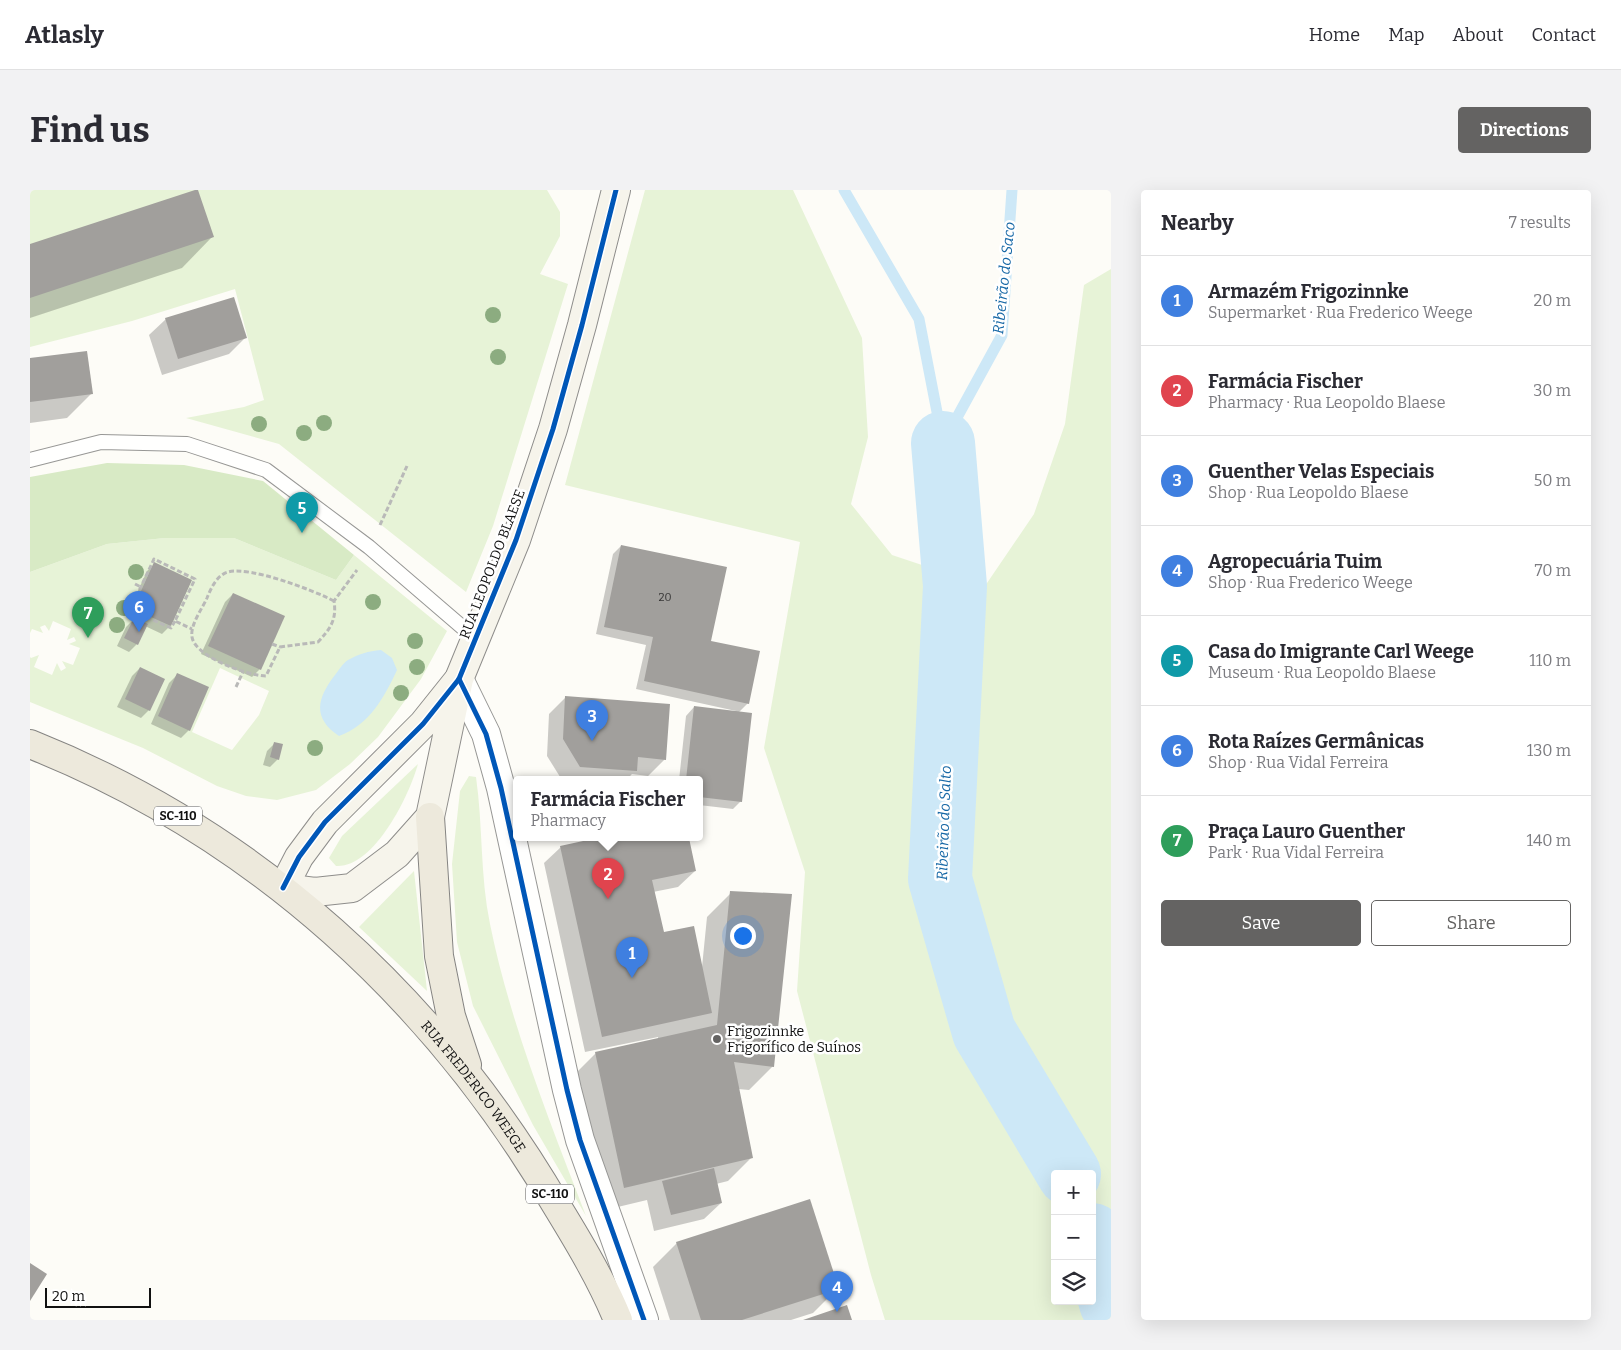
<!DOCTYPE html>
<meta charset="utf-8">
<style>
:root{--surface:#fff;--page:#f2f2f3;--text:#2b2b33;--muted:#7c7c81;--line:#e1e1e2;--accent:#646362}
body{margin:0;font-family:Bitter,serif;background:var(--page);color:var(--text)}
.controls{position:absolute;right:15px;bottom:15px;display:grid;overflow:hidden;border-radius:5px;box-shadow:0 5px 20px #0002}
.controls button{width:45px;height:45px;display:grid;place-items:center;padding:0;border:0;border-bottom:1px solid var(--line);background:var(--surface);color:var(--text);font:25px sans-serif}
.scale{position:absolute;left:15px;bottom:12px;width:106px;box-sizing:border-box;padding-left:5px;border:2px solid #111;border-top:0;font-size:14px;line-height:18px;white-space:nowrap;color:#111;-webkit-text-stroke:4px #fff;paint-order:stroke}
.you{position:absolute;left:712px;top:745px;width:18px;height:18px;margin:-12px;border:4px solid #fff;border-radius:50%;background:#1a73e8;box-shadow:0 0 0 8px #1a73e833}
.badge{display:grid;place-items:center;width:32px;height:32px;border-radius:50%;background:var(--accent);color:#fff;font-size:16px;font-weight:700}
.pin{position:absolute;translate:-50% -41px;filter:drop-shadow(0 1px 2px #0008)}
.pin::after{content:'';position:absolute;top:26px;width:18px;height:15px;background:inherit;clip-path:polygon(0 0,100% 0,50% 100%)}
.popup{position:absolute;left:483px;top:586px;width:190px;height:65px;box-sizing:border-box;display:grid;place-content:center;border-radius:5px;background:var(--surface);filter:drop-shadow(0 1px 4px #0005);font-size:16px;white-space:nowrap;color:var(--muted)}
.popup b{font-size:19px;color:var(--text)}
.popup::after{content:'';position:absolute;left:50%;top:100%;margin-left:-10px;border:10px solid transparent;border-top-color:var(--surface)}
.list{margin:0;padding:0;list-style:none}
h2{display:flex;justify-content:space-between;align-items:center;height:65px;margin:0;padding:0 20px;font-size:21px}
h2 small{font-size:16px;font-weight:400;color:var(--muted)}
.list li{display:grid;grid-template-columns:32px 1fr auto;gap:15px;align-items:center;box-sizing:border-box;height:90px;padding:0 20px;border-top:1px solid var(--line)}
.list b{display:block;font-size:19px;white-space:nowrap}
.list p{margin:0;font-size:16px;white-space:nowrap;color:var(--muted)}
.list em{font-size:16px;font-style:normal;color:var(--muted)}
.actions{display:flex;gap:10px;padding:15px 20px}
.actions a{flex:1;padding:11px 0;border:1px solid var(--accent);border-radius:5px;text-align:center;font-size:18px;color:var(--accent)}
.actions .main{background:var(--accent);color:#fff}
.icon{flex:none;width:28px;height:28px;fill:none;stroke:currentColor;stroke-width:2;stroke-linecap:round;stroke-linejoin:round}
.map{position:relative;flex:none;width:1081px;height:1130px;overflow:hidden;border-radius:5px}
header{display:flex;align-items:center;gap:30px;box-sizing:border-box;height:70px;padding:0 25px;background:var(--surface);border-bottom:1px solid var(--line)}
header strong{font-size:24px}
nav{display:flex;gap:28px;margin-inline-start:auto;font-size:18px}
.intro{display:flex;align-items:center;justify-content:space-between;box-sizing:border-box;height:120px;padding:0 30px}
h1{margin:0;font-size:35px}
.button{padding:12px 22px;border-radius:5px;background:var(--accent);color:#fff;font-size:18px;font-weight:700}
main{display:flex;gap:30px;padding:0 30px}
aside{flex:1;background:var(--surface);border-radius:5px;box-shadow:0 5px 20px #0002}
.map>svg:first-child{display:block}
</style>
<header>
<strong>Atlasly</strong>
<nav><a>Home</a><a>Map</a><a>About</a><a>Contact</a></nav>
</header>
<div class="intro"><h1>Find us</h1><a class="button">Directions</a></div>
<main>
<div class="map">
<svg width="1081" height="1130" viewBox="0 0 1081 1130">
<rect width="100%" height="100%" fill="#fdfcf7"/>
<!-- green -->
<g fill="#e7f3d7" fill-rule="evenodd">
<path d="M0,0H517L530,22V46L510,84L538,94L463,336L436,402L249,254L156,228L214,217L234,210L205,99L102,131L0,157Z"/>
<path d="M615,0H763L832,148L838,247L821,314L862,365L955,396L1004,324L1035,234L1054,95L1081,79V1130H855L841,1085L767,801L775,682L734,558L770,352L535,295ZM1025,984H1062V1111H1025Z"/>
<path d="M135,348H204L306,390L324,365L417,441L391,489L348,547L320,574L286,600L247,610L216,606L187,596L113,558L0,512V467L1,468L9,465L4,477L22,485L27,473L31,481L36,478L32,471L43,475L50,458L39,454L46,451L44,447L37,450L41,439L23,431L19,441L15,435L10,437L13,443L2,439L0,443V382L77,354ZM190,478L239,501L229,525L202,560L162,542Z"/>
<path d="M388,574C379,606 344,678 306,676L299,668L312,646Z"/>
<path d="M439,586L446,587C453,635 450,686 460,734C480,833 520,932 556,1026L503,935L443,816L427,752L422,674L430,601Z"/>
<path d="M384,681L397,801L329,737Z"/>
</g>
<!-- forest -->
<path fill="#d8eac5" d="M77,273L154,275L233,291L324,365L306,390L204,348H135L77,354L0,382V287Z"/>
<!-- water -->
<path fill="#cde8f7" d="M351,460L362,468L367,480C354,508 339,535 309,546C282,528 287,508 305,485C309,480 313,473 318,470C329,464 338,461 351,460Z"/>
<!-- shadow -->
<g fill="#0003">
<path d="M182,47L152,78L0,128V55Z"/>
<path d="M136,129L215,148L199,164L132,185L119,145Z"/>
<path d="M0,170L61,204L37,228L0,233Z"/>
<path d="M591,356L679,452L718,513L708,523L711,611L703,619L669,615V590H649L656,526L664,517L706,522V521L606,499L616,455L566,444L583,364Z"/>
<path d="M125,374L161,391L140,436L132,444L115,436L107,454L99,462L87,456L96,437L103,430L96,427L117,381Z"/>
<path d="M203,404L230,479L222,487L171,464L195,412Z"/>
<path d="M110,478L119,520L111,528L87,517L102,486Z"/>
<path d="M147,485L159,540L151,548L121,534L139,493Z"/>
<path d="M536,507L635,569L618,586L602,584L596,590H532L517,566L519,524Z"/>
<path d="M245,553L248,569L240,577L233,575L237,561Z"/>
<path d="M573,648H657L665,681L648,697L623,702L633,744L672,777L677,727L701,703L743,876L719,900L708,899L722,967L698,991L686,994L691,1013L674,1029L624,1041L617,1010L571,1021L542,887L566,863L628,849V847L555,862L514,673L531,657Z"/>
<path d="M647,1053L807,1099L783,1123L761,1130H640L623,1077Z"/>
</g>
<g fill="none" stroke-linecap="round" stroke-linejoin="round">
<!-- stream -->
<g stroke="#cde8f7" stroke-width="11">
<path d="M814,0L889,129L913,253"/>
<path d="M913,253L972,145L982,0"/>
</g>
<!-- river -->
<g stroke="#cde8f7" stroke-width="64">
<path d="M913,253L925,396L910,689L954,842L1039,984"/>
<path d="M1062,1045L1081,1113"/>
</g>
</g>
<!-- building -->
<g fill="#a19f9c">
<path d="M165,0H168L184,47L0,108V54Z"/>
<path d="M204,107L217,148L148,169L135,128Z"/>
<path d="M57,161L63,204L0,212V168Z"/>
<path d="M591,355L697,377L681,451L730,461L719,514L614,491L623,447L574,437Z"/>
<path d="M124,372L162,390L141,436L103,419Z"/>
<path d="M203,403L255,426L231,480L178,456Z"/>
<path d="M104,428L118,434L108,455L94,448Z"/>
<path d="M110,477L135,489L120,521L95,509Z"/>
<path d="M147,483L179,497L160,541L128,526Z"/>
<path d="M535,506L640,514L636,570L608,567L607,581L550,577L533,549Z"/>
<path d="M664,516L722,523L712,612L669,607V590H656Z"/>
<path d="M244,552L253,554L249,570L240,567Z"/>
<path d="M567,648H659L666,681L622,690L634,742L664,736L682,823L572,847L530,656Z"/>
<path d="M700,701L762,704L744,877L704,872L723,968L594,998L565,862L687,835Z"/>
<path d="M684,978L692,1013L641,1025L632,991Z"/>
<path d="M780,1009L809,1099L712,1130H671L646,1052Z"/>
<path d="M0,1073L17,1084L0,1111Z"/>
<path d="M817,1115L822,1130H773Z"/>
</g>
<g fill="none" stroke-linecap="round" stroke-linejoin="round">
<defs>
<path id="lane" d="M0,270L71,252L157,254L236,280L339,357L446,449"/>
<path id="street" d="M429,489L456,544L471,598L537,900L550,950L614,1130"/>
<path id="secondary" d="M429,489L393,534L295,632L269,667L253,698L285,702L322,698L367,664L400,627L429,489L486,350L523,239L552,135L586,0"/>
<g id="primary">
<path id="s1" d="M0,554C226,644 406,809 528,1018C550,1054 572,1091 588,1130"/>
<path d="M400,627L409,766L421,826L437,875"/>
</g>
</defs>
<!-- lane casing -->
<use href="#lane" stroke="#979795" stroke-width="16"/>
<!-- street casing -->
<use href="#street" stroke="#979795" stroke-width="30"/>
<!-- secondary casing -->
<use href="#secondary" stroke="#8e8d8b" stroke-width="30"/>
<!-- primary casing -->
<use href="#primary" stroke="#858482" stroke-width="30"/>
<!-- path -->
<g stroke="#b9b9b8" stroke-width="3" stroke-dasharray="5 2.5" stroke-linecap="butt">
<path d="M350,335L377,276"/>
<path d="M105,394L111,397"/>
<path d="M304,411C283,400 220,376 198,382C187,385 181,398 177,408C172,419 160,435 162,447C165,467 219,486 236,486L250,457L288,452C300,439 307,430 304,411L327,380"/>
<path d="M145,431L141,438L100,420L124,369L165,389L145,431L162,439"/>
<path d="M242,454L250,457"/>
<path d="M206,497L213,482"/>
</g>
<!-- lane -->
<use href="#lane" stroke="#fffffe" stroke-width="14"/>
<!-- street -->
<use href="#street" stroke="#fffffe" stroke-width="28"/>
<!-- secondary -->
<use href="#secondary" stroke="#f6f4eb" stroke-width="28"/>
<!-- primary -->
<use href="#primary" stroke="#ede9dc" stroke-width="28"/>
<defs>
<g id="cycleway">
<path d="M429,489L456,544L471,598L537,900L550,950L614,1130"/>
<path d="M253,698L269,667L295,632L393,534L429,489L486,350L523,239L552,135L586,0"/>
</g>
</defs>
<!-- cycleway casing -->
<use href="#cycleway" stroke="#fff" stroke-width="8"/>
<!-- cycleway -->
<use href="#cycleway" stroke="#0057b8" stroke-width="5"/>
</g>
<!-- trees -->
<g fill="#8cac80">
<circle cx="463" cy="125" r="8"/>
<circle cx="468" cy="167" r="8"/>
<circle cx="294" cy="233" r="8"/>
<circle cx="229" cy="234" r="8"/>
<circle cx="274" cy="243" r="8"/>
<circle cx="106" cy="382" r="8"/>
<circle cx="343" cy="412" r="8"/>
<circle cx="94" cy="418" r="8"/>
<circle cx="87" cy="435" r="8"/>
<circle cx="385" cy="451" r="8"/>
<circle cx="387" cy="477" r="8"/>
<circle cx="371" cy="503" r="8"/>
<circle cx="285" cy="558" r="8"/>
</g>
<!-- markers -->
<circle fill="#646362" stroke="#fff" stroke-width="2" cx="687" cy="849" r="5"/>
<g text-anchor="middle" stroke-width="5" stroke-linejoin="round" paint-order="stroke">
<!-- number labels -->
<g font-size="11" fill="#353434">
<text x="635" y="411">20</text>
</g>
<!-- shield labels -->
<g fill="#fff" stroke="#585858" stroke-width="1">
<rect x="124" y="616.5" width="48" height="19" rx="4"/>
<rect x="496" y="994.5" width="48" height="19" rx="4"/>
</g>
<g font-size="12" font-weight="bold" fill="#111">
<text x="148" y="630">SC-110</text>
<text x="520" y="1008">SC-110</text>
</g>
<!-- street labels -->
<g font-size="14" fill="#111" stroke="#fff">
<text transform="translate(462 374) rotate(-69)" y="5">RUA LEOPOLDO BLAESE</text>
<text dy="5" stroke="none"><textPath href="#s1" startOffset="568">RUA FREDERICO WEEGE</textPath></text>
</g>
<!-- poi labels -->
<g font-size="14" fill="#111" stroke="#fff" text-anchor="start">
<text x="697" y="846">Frigozinnke<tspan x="697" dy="16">Frigorífico de Suínos</tspan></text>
</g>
<!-- water labels -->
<g font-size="15" font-style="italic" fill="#1768a6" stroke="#fff">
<text transform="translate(974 88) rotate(-84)" y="5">Ribeirão do Saco</text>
<text transform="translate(914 633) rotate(-88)" y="5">Ribeirão do Salto</text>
</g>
</g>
</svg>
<div class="controls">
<button>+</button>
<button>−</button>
<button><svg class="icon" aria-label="layers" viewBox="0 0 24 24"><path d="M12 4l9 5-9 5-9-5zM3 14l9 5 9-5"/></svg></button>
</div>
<div class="scale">20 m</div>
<div class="you"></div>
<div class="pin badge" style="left:602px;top:788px;background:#3f7fe0">1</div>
<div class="pin badge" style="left:578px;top:709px;background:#e0444e">2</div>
<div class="popup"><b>Farmácia Fischer</b>Pharmacy</div>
<div class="pin badge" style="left:562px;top:551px;background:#3f7fe0">3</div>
<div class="pin badge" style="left:807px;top:1122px;background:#3f7fe0">4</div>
<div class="pin badge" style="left:272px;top:343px;background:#0f9aa8">5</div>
<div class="pin badge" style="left:109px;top:442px;background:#3f7fe0">6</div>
<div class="pin badge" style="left:58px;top:448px;background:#2e9e5b">7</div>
</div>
<aside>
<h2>Nearby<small>7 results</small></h2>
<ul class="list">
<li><span class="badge" style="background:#3f7fe0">1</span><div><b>Armazém Frigozinnke</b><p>Supermarket · Rua Frederico Weege</p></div><em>20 m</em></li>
<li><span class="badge" style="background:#e0444e">2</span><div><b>Farmácia Fischer</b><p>Pharmacy · Rua Leopoldo Blaese</p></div><em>30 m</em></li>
<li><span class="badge" style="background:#3f7fe0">3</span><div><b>Guenther Velas Especiais</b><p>Shop · Rua Leopoldo Blaese</p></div><em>50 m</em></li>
<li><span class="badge" style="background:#3f7fe0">4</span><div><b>Agropecuária Tuim</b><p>Shop · Rua Frederico Weege</p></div><em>70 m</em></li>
<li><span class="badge" style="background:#0f9aa8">5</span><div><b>Casa do Imigrante Carl Weege</b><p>Museum · Rua Leopoldo Blaese</p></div><em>110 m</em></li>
<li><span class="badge" style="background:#3f7fe0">6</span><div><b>Rota Raízes Germânicas</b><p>Shop · Rua Vidal Ferreira</p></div><em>130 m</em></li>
<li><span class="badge" style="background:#2e9e5b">7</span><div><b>Praça Lauro Guenther</b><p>Park · Rua Vidal Ferreira</p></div><em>140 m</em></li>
</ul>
<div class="actions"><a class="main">Save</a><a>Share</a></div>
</aside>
</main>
